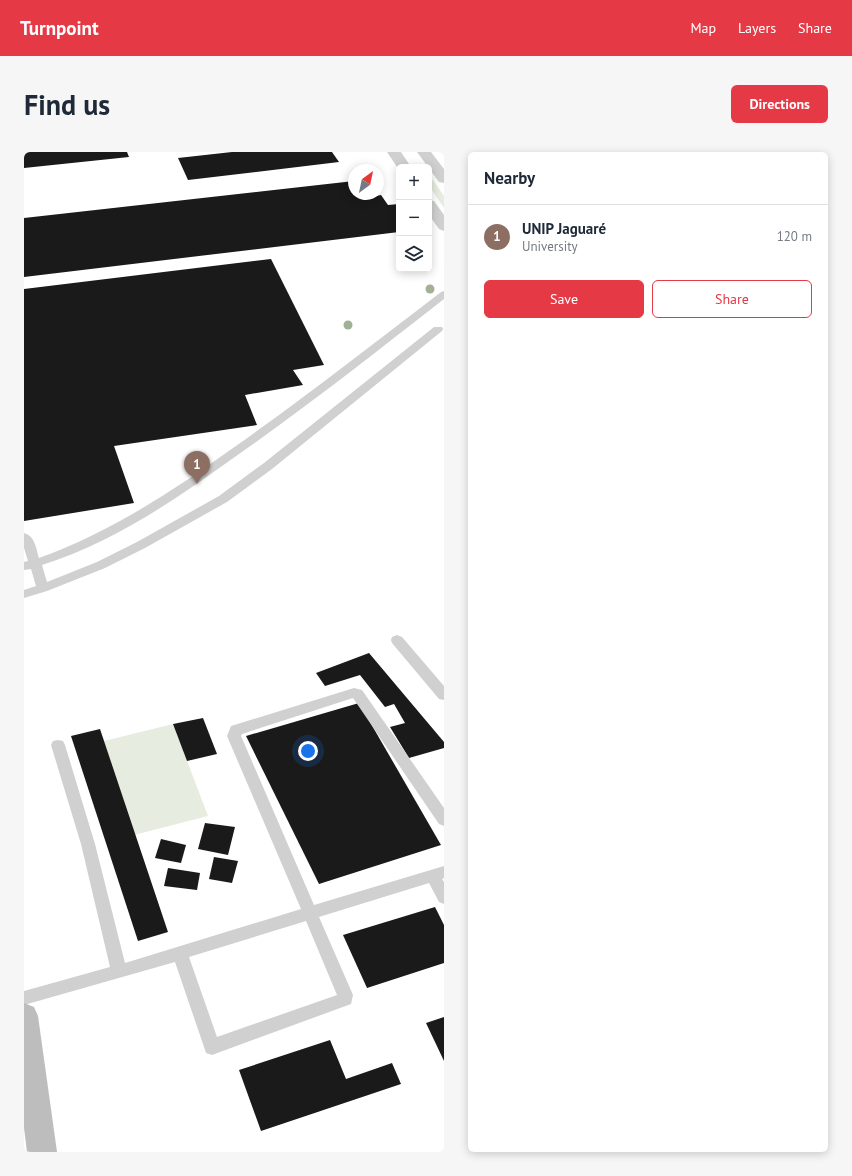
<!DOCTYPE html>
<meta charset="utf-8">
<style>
:root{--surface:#fff;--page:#f6f6f7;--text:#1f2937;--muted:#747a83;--line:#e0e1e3;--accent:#e63946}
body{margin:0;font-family:"PT Sans",sans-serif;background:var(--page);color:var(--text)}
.controls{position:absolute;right:12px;top:12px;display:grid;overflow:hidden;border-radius:6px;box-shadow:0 2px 10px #0003}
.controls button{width:36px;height:36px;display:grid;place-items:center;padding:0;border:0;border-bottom:1px solid var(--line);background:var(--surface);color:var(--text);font:20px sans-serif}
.compass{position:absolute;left:324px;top:12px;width:36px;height:36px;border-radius:50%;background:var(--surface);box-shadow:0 2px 10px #0003;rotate:33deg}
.you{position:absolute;left:284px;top:599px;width:14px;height:14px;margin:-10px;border:3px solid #fff;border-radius:50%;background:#1a73e8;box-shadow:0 0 0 6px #1a73e833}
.badge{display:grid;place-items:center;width:26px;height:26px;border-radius:50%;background:var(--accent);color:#fff;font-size:13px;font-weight:700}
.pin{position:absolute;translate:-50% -33px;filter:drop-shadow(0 1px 2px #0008)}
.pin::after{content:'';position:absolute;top:21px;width:14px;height:12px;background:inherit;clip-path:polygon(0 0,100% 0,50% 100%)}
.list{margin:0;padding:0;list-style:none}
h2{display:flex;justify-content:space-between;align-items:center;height:52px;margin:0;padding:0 16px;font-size:17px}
h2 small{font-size:13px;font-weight:400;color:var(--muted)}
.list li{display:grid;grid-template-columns:26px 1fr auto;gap:12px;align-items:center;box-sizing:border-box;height:64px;padding:0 16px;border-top:1px solid var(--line)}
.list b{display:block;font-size:15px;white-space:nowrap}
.list p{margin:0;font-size:13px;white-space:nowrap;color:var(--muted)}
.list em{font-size:13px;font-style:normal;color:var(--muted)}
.actions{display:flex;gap:8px;padding:12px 16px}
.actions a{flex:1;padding:9px 0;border:1px solid var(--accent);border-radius:6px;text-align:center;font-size:14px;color:var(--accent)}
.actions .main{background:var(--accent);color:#fff}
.icon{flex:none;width:22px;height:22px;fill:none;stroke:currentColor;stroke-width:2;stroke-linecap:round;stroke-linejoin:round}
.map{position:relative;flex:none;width:420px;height:1000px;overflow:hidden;border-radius:6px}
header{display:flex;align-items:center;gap:24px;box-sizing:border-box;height:56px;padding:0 20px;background:var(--accent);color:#fff}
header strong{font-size:19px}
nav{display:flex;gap:22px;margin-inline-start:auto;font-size:14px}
.intro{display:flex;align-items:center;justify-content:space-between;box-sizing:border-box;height:96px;padding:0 24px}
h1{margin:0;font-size:28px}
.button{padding:10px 18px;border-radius:6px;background:var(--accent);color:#fff;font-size:14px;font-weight:700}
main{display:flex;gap:24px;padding:0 24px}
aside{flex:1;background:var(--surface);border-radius:6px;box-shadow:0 2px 10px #0003}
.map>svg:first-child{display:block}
</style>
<header>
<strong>Turnpoint</strong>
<nav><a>Map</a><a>Layers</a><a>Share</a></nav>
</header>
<div class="intro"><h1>Find us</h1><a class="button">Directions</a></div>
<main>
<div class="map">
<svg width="420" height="1000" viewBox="0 0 420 1000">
<rect width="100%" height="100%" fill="#fff"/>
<!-- green -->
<g fill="#e6ecdf">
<path d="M409,28L420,44V56L405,34V29Z"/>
<path d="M149,572L184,664L110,683L80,589Z"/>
</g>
<!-- building -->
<g fill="#1a1a1a">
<path d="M0,0H103L105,5L0,16Z"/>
<path d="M208,0H308L315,10L164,28L154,6Z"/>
<path d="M330,29V42H345L347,45L357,43L364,53L375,52V80L0,125V66Z"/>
<path d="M247,107L300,213L269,218L279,233L221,243L233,273L90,294L110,351L0,369V137Z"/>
<path d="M345,501L420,590V596L385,606L366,575L381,571L370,552L361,555L336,523L301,534L292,521Z"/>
<path d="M335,551L417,693L295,732L222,584Z"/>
<path d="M179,566L193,602L163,609L149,572Z"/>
<path d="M76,577L144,780L114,789L47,584Z"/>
<path d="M181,671L211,675L204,703L174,697Z"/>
<path d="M137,687L162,693L157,711L131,706Z"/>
<path d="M190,705L214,709L208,731L185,727Z"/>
<path d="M144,716L176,721L173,738L140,734Z"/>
<path d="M411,755L420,773V811L343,836L319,783Z"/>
<path d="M420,865V909L402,871Z"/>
<path d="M306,888L322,927L368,911L377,932L237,979L215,918Z"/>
</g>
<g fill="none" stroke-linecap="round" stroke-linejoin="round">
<!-- lane -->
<g fill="#d0d0d0" fill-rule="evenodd">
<path d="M420,139V147C352,200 285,253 215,302C154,346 89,391 18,413L23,430L73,410L113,390L195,344L240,311L410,175H418L419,177L418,179L248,317L203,350L121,396L81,416L23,439L0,446V438L12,434L7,417L0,418V410L4,409L0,396V381C11,384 12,396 15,406C85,381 149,339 209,296C280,246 348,193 417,140Z"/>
<path d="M373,483L378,485L420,534V548L415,547L368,491L367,488L368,485Z"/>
<path d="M330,536L338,538L420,656V674L415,672L329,546L218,582L217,584L290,753L420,714V726L418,727L420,730V752L415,750L405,731L295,765L329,843L327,852L188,903L182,901L180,895L151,810L0,853V839L86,815L57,692L27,593L29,589L34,588L39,589L41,593L71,692L101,811L277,757L203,584L207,574ZM282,769L313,843L193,885L165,805Z"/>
</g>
<!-- street -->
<g fill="#d0d0d0" fill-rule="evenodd">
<path d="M363,0H377L387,15H375V18Z"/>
<path d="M393,0H407L420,17V31L415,30Z"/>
<path d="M405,48L410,49L420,63V79L415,77L405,63Z"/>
</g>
<!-- secondary -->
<path fill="#bdbdbd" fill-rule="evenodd" d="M0,851L10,855L14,864L33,1000H3L0,976Z"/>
</g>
<!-- trees -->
<g fill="#a2b095">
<circle cx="406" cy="137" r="4.5"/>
<circle cx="324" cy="173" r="4.5"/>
</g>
</svg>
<div class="controls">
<button>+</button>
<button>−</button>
<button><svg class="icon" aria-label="layers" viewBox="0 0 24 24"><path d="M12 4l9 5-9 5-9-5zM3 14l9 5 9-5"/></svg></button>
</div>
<svg class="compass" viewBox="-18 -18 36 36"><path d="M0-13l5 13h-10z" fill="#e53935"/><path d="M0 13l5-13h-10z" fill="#747a83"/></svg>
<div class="you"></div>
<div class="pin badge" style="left:173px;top:332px;background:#8d6e63">1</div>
</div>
<aside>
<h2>Nearby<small></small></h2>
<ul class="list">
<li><span class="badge" style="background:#8d6e63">1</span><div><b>UNIP Jaguaré</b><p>University</p></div><em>120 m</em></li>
</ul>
<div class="actions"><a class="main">Save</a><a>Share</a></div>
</aside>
</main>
